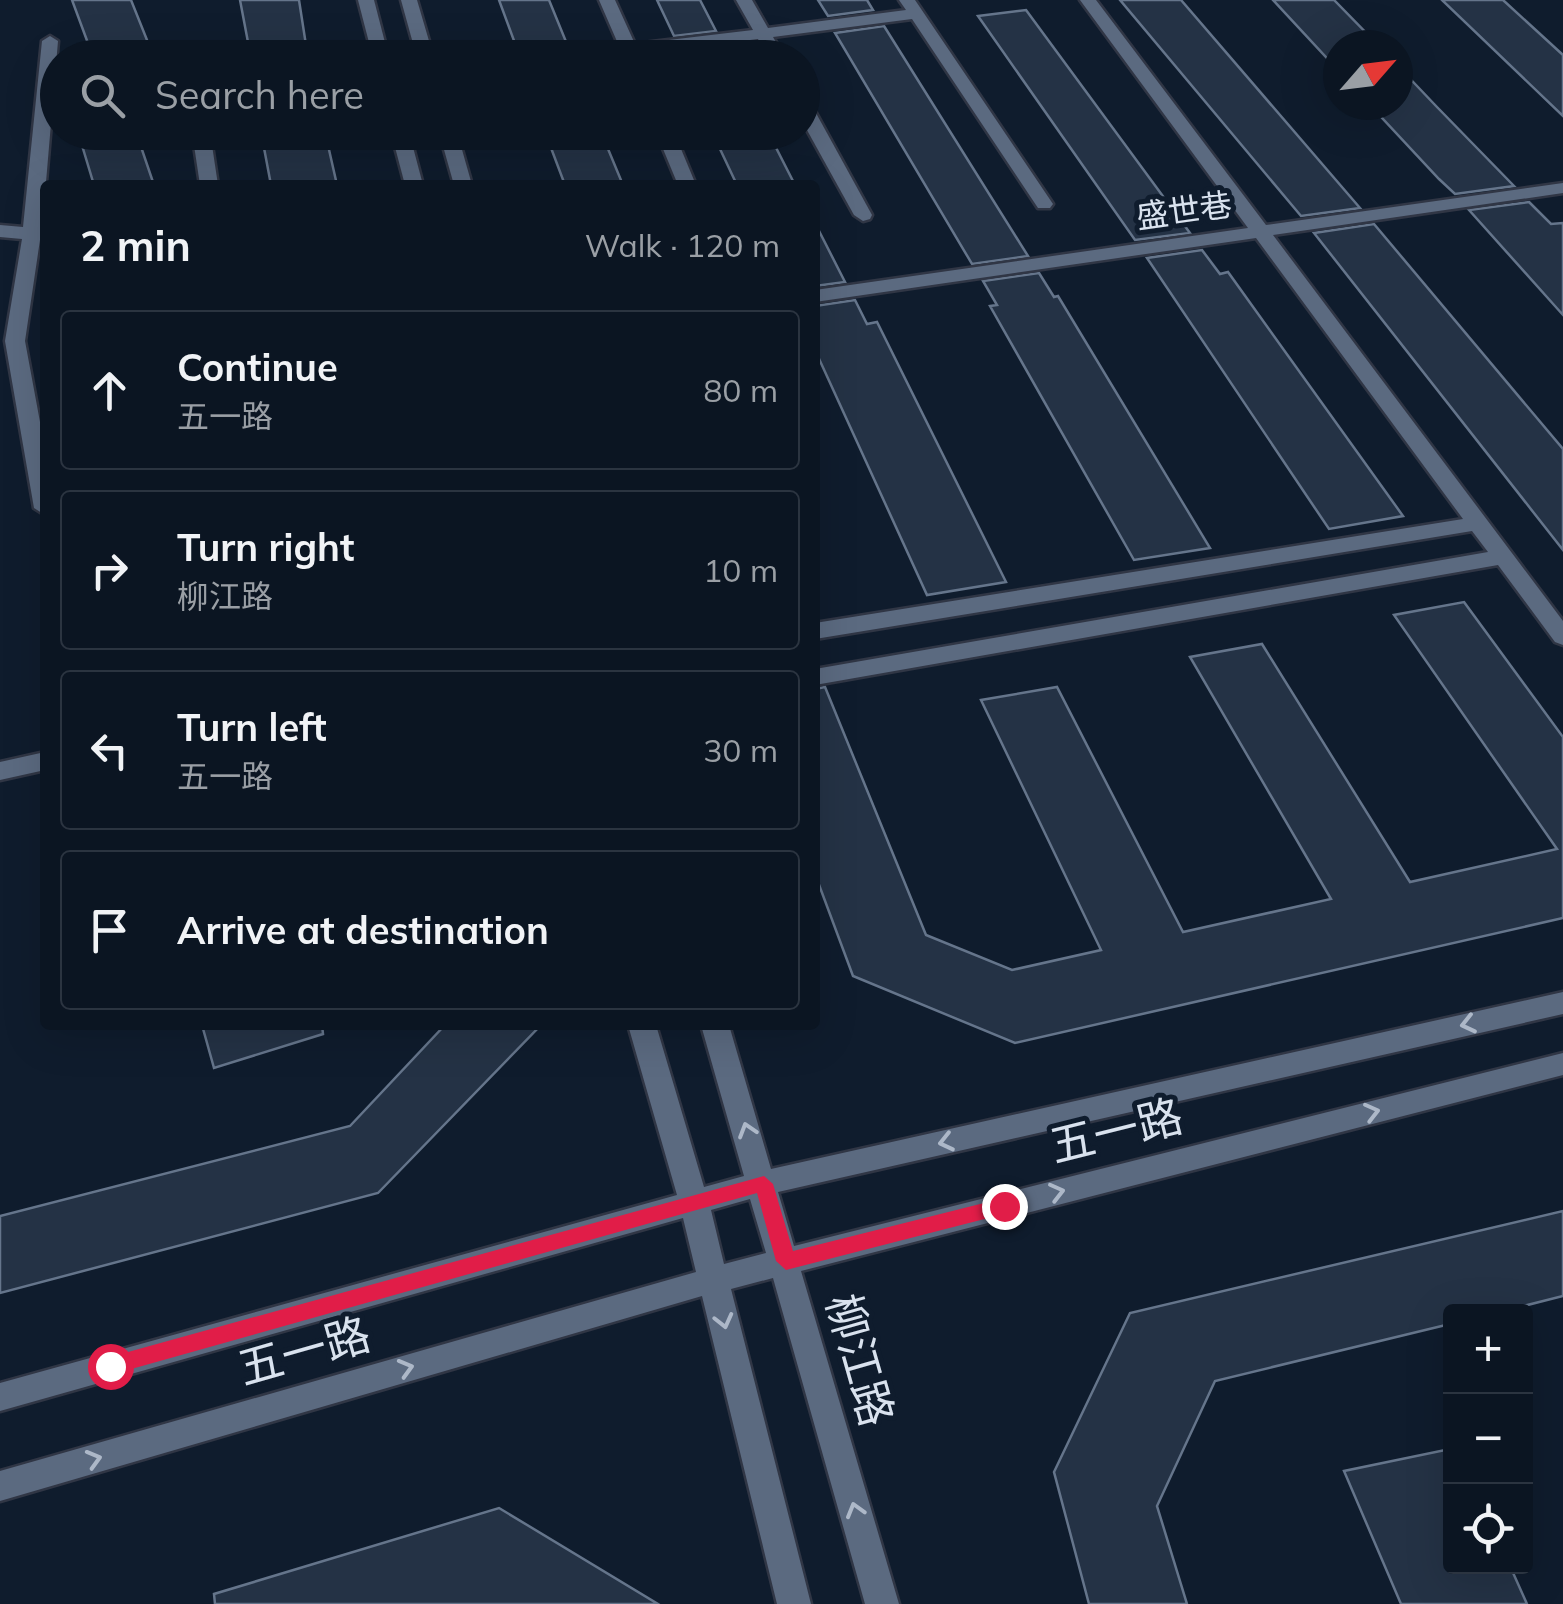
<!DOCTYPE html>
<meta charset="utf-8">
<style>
:root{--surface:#0b1522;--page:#141e2a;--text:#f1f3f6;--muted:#9a9fa5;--line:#2b3440}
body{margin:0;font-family:Mulish,"Noto Sans SC",sans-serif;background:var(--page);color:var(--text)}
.controls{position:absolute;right:30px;bottom:30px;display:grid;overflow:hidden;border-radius:10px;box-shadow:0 10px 40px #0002}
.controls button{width:90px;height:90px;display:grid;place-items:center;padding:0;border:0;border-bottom:2px solid var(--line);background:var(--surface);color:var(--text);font:50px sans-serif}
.compass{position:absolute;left:1323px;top:30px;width:90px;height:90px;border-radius:50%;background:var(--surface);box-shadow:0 10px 40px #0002;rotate:62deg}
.stop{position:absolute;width:30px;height:30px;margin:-22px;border:8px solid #e11d48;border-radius:50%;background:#fff}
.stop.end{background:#e11d48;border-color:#fff;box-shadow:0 2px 10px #0008}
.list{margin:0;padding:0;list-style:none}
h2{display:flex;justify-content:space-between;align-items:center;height:130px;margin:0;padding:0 40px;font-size:42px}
h2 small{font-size:32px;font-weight:400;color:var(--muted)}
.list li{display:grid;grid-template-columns:65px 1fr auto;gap:30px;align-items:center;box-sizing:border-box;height:160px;margin:0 20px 20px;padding:0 20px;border:2px solid var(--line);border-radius:10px}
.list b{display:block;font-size:38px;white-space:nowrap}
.list p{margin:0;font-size:32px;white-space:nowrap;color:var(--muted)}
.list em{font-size:32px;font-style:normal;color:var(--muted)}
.icon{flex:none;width:55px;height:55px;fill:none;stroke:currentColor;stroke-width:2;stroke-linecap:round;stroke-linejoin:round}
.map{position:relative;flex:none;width:1563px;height:1604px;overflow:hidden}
.search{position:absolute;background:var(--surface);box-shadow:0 10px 40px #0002;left:40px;top:40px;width:780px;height:110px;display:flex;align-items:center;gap:25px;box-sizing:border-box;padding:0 35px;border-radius:55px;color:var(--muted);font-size:38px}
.panel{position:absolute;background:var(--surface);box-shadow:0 10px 40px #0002;left:40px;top:180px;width:780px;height:850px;border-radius:10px}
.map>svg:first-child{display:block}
</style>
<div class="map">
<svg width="1563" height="1604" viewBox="0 0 1563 1604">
<rect width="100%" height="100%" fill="#0f1c2d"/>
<!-- building -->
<g fill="#243245" stroke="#65758b" stroke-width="2.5">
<path d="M72,0H131L149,45L92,54Z"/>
<path d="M240,0H299L308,58H251Z"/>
<path d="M499,0H549L569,49L520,57Z"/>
<path d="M657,0H700L716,31L674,36Z"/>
<path d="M818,0H867L873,10L828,16Z"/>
<path d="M1120,0H1181L1360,208L1301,216Z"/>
<path d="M1273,0H1334L1378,45H1338V70Z"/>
<path d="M1442,0H1503L1563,55V116Z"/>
<path d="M1026,10L1190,233L1135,240L978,16Z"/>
<path d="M884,26L1028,256L972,264L835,33Z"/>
<path d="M1398,66L1436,106L1514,186L1455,194L1439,179L1370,105H1398Z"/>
<path d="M78,132H136L154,185H94Z"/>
<path d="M261,132H325L337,185H271Z"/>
<path d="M545,132H601L623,185H565Z"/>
<path d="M712,132H768L795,185H737Z"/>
<path d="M1529,202L1551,224L1563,223V315L1469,210Z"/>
<path d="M815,223L845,282L815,286Z"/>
<path d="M1374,224L1563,449V550L1314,233Z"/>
<path d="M1202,250L1220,274L1228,272L1403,516L1329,529L1147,258Z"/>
<path d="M1039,273L1054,297L1058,296L1210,548L1134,560L990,306L997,305L983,281Z"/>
<path d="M855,300L867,324L877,322L1006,582L927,595L815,350V306Z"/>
<path d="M1464,602L1563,737V918L1015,1043L853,976L815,874V689L825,687L926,935L1012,970L1101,950L981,700L1057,687L1183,932L1331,899L1190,657L1262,644L1410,882L1557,849L1394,615Z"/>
<path d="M202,1025H322L323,1034L214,1068Z"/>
<path d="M445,1025H541L378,1193L0,1293V1216L350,1126Z"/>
<path d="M1563,1211V1296L1500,1312H1450V1324L1215,1381L1157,1506L1187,1604H1089L1054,1472L1130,1313Z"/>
<path d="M1450,1449V1566H1510L1527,1604H1401L1344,1471Z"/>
<path d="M499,1508L658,1604H215L214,1594Z"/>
</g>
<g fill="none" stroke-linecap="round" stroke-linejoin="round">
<defs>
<g id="street">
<path d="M599,0H615L635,44L753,30L736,0H752L768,28L906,10L899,0H915L1053,204L1050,208H1038L912,19L773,37L785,58H768L758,39L639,54L641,58H557L565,53L619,46Z"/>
<path d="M1080,0H1096L1266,225L1563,183V193L1273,235L1563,621V645L1555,642L1498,565L815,685V669L1488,552L1472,531L815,639V623L1463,519L1256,238L815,302V290L1248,228Z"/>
<path d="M50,36L58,41L42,229H45V241L40,240L25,341L45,449V515L34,508L5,341L22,239L0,237V225L23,227L42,41Z"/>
<path d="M188,49L194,50L197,58H181L182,50Z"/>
<path d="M802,99L811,104L872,215L870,219L863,221L854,215L802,121Z"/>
<path d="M192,132H210L218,185H200Z"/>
<path d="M656,132H674L696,185H678Z"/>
<path d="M45,752V770L0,780V762Z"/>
</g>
<g id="secondary">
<path d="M358,0H374L389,58H373Z"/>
<path d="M401,0H417L434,58H417Z"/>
<path d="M391,132H409L423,185H405Z"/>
<path d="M439,132H457L472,185H454Z"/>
<path d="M1563,992V1014L778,1192L794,1246L1563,1053V1075L801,1271L899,1604H865L773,1278L731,1289L811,1604H777L702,1296L0,1501V1471L696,1272L683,1218L0,1411V1383L677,1195L628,1025H656L704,1187L744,1176L701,1025H729L771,1169ZM750,1199L766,1253L724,1264L711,1210Z"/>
</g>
</defs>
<!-- street casing -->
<use href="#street" stroke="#303645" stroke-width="5"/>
<!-- secondary casing -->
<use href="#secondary" stroke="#303645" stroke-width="5"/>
<!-- street -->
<use href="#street" fill="#5b6a80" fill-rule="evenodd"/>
<!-- secondary -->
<use href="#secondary" fill="#5b6a80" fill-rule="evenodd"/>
</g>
<!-- one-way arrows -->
<defs><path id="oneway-chevron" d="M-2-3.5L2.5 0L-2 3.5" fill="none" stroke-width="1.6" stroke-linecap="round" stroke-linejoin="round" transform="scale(2.5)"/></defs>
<g stroke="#adb8c8">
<use href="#oneway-chevron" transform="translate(1468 1024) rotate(167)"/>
<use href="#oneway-chevron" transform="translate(1372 1112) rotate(-14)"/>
<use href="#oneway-chevron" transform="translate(747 1130) rotate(-107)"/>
<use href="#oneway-chevron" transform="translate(946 1142) rotate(167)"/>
<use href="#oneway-chevron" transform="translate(1057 1192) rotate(-14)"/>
<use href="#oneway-chevron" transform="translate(724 1321) rotate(76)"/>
<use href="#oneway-chevron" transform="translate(406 1368) rotate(-16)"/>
<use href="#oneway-chevron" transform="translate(94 1459) rotate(-16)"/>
<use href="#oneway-chevron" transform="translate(855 1510) rotate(-106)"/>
</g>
<!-- route -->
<path fill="#e11d48" d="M764,1176L773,1184L793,1251L1004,1198L1013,1206L1004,1214L786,1270L776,1261L757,1193L110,1375L100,1366L110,1357Z"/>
<g text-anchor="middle" stroke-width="10" stroke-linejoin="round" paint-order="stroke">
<!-- far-street labels -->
<g font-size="32" fill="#d9e2ee" stroke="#0f1c2d">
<text transform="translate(1184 211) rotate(-8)" y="11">盛世巷</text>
</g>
<!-- near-street labels -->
<g font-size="45" fill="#d9e2ee" stroke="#0f1c2d">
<text transform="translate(1116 1131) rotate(-14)" y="16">五一路</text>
<text transform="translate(304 1351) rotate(-16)" y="16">五一路</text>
<text transform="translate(860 1360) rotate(74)" y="16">柳江路</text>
</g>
</g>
</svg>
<div class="controls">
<button>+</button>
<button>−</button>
<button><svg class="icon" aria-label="locate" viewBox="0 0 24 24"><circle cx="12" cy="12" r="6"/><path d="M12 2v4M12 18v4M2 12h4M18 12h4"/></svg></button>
</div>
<svg class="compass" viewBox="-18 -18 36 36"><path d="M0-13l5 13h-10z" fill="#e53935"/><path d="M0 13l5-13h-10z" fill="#9a9fa5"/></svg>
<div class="stop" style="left:110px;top:1366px"></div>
<div class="stop end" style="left:1004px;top:1206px"></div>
<div class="search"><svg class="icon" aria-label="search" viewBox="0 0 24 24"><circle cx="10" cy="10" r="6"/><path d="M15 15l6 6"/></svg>Search here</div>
<section class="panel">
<h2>2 min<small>Walk · 120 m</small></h2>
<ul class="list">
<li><svg class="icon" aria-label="ahead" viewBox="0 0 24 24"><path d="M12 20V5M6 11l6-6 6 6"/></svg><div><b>Continue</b><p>五一路</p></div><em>80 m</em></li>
<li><svg class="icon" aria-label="right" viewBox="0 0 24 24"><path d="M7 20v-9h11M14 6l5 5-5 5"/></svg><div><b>Turn right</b><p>柳江路</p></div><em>10 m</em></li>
<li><svg class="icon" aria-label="left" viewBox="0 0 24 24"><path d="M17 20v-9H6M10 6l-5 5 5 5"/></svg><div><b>Turn left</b><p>五一路</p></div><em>30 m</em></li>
<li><svg class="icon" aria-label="arrive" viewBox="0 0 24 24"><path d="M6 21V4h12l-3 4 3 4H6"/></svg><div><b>Arrive at destination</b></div></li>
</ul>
</section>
</div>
